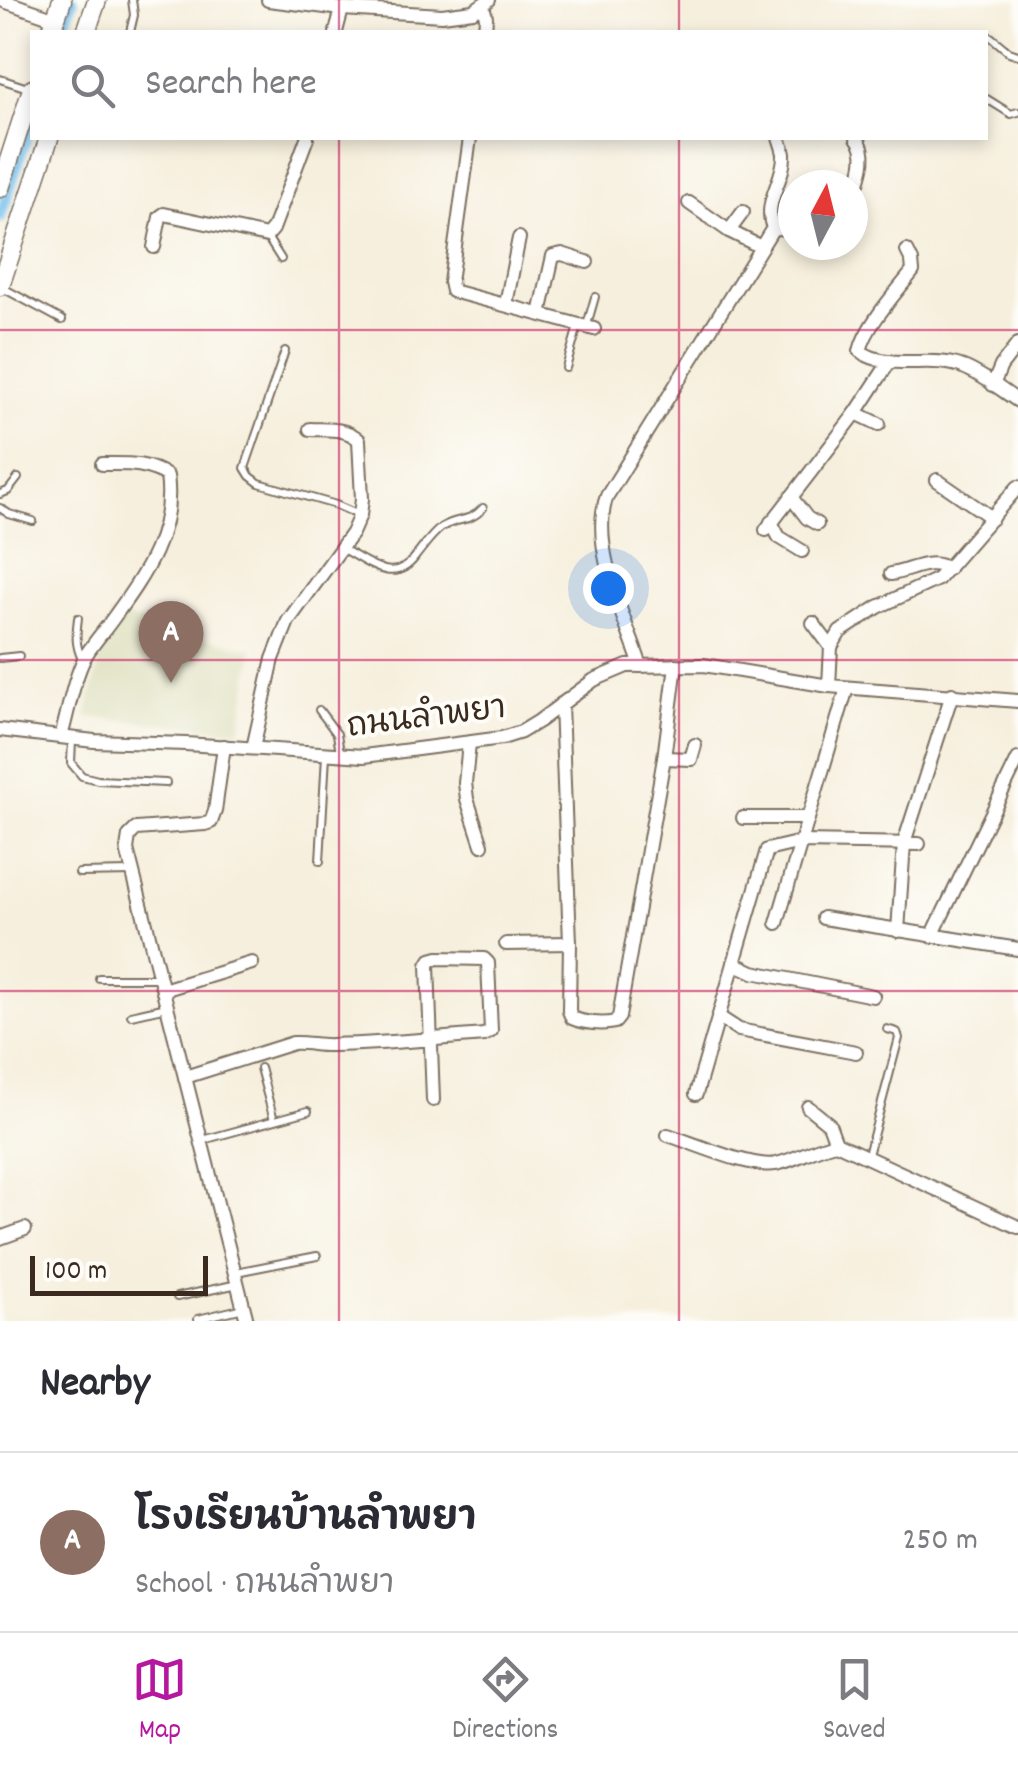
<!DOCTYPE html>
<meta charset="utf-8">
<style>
:root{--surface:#fff;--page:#f7f7f7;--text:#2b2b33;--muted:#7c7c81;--line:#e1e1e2;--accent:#b5179e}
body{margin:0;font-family:Dekko,"Playpen Sans Thai",sans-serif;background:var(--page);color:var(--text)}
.compass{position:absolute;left:778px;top:170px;width:90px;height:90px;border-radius:50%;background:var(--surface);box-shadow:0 5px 15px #0003;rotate:7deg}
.scale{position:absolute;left:30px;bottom:25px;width:178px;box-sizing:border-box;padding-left:10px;border:5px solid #3b2a1e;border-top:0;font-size:28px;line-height:35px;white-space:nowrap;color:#3b2a1e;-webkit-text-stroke:8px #fdfcf7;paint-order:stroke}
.you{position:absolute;left:608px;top:588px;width:35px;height:35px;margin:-25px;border:8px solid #fff;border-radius:50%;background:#1a73e8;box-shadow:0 0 0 15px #1a73e833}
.badge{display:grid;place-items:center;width:65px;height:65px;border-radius:50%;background:var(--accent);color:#fff;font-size:32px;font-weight:700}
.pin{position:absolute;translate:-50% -82px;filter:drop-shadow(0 2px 5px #0008)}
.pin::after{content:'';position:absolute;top:52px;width:35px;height:30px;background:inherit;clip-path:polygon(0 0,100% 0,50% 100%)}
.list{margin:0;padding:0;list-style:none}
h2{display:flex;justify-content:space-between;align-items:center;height:130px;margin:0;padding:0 40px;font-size:42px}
h2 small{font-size:32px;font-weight:400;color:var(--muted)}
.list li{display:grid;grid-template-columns:65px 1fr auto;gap:30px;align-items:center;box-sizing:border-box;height:180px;padding:0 40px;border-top:2px solid var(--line)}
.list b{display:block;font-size:38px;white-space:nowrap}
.list p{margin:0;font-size:32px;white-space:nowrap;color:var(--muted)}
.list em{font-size:32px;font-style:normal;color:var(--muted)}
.icon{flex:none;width:55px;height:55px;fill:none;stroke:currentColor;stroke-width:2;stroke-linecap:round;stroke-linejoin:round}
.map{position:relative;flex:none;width:1018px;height:1321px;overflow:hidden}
.search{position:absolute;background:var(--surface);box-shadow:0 5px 15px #0003;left:30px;right:30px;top:30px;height:110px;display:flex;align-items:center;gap:25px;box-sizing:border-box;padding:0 35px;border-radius:0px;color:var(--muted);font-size:38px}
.sheet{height:310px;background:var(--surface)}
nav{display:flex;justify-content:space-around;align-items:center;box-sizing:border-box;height:140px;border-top:2px solid var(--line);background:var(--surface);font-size:28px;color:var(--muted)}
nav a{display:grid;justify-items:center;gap:5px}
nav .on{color:var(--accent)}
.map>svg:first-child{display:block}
</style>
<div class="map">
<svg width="1018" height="1321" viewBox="0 0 1018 1321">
<rect width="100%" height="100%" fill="#fdfcf7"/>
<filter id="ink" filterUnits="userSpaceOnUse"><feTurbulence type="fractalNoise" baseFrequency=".01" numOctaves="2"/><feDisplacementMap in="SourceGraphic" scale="20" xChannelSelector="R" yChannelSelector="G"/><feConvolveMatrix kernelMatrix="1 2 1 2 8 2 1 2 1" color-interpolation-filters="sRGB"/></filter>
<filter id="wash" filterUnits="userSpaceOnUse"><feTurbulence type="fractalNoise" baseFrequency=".0048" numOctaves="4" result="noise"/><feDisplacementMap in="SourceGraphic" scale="40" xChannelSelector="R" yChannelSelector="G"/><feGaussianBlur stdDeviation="2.25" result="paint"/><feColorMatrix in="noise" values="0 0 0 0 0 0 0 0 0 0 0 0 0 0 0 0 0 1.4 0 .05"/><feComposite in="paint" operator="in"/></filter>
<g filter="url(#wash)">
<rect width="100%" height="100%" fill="#f6efdd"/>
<!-- built -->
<path fill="#dddebc" d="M111,614L253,650L240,731L86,717Z"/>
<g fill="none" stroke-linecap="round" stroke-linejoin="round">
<!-- canal -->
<g stroke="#72bfec" stroke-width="12">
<path d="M61,32L72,0"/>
<path d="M0,217L32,119"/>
</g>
</g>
</g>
<g filter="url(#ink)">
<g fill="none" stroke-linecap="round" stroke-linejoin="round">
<defs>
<g id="lane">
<path d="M130,32L134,15L132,0"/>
<path d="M991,37L1009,52L1018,55"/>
<path d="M0,79L31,89"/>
<path d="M987,99L1011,114L1018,112"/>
<path d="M267,237L281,259"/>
<path d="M1,287L62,320"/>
<path d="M587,325L595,297"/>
<path d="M285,351L245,468L250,476L259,483L336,505L359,515"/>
<path d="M566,368L578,326"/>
<path d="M0,494L8,491L18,478"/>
<path d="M0,508L9,514L33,521"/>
<path d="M341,548C368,562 394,587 416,556C424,546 432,534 442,527C458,517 470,523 483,508"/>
<path d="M78,618C76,634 75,645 82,659"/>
<path d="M0,658L19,656"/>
<path d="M319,710L337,734L340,752"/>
<path d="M72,740L71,763L82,776L98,780L166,783"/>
<path d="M320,861L326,755"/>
<path d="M79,873L132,872"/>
<path d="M99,978H158"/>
<path d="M131,1015L167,1007"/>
<path d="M260,1068L274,1120"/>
<path d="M203,1140L308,1111"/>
<path d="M868,1155L899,1038L897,1032L887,1029"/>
<path d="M236,1272L317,1256"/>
<path d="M177,1297L238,1284"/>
<path d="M198,1319L244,1308"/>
</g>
<g id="street">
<path d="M1,0L56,19"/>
<path d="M268,0L342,9L442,15L473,11L489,0"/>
<path d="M483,6L486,17L485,32"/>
<path d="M336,32L342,9"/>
<path d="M470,138L450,282L452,291L594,329"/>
<path d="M853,198C859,178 871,155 857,138"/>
<path d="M689,203L729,231L761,247"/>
<path d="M773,228L793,229"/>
<path d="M729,231L743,212"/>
<path d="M154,247L160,217L164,214L267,236L273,229L307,138"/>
<path d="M907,251L912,261L913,271C896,293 866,325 860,351C889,372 931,354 963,367C982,374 1001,390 1018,401"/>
<path d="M506,304L519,238"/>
<path d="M540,314L553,256L562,254L587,262"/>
<path d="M993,385L1001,366L1018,344"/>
<path d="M856,413L879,424"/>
<path d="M937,480L992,518"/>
<path d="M791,497L807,518L817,524"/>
<path d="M771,522L779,537L802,551"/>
<path d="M766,530L856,413L890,361"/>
<path d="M891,574C911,571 930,557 948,569"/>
<path d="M813,623L831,647"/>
<path d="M641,666C625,619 589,544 607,496L773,228C762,201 785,181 784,154C784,153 780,139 779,138"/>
<path d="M829,686L831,647L840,632L878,607L938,579L1018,487"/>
<path d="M561,704L570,943L569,1011L572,1018C584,1023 602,1025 615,1022L619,1017L664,758L676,665"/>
<path d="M0,730L94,741L186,744L364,756L502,738L521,732L539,721L594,680L627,666L704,665L829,686L1018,701"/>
<path d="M61,737C68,712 74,677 86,655C94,642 105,630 114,617C145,574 175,531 167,476C146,462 126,464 102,464"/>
<path d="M469,743L465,783L467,799L482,845"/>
<path d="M224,746L215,811L211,822L205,824L136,829L129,836L127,849L247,1321"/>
<path d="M253,748L273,659L288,621L352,533L360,515L362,499L359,440C346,427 327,430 310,429"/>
<path d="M664,758L691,759L695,745"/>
<path d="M743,818H808"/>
<path d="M823,918L1018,949"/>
<path d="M777,923L801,842L919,844"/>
<path d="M898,931L904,843L952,694"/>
<path d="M932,936L1018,759"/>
<path d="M506,944L570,943"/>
<path d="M734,963L753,972L873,996"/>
<path d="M163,990L252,963"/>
<path d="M719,1017L739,1030L856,1052"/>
<path d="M185,1077L293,1043C306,1042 319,1046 332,1045C383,1044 434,1039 484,1035L491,1031L488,963L484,959L438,958L431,960L428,965L433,1100"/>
<path d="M696,1094L767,850L801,842L847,688"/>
<path d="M668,1135C693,1143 752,1169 776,1164C796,1160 815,1147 836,1143L829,1124L808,1107"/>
<path d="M836,1143L1018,1227"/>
<path d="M0,1238L25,1229"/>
</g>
<g id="secondary">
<path d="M51,32L62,0"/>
<path d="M86,32L97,0"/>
<path d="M0,188L32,89"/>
<path d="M0,286L49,138"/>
</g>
</defs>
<!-- lane casing -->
<use href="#lane" stroke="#7c6f61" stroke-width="10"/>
<!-- street casing -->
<use href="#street" stroke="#7c6f61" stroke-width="16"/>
<!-- secondary casing -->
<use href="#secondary" stroke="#7c6f61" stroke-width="21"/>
<!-- lane -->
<use href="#lane" stroke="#fff" stroke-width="6"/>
<!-- street -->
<use href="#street" stroke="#fff" stroke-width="12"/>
<!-- secondary -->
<use href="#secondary" stroke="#fff" stroke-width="18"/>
</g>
</g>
<!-- grid -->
<path fill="none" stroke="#c2185b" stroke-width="2.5" stroke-opacity="0.55" d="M339,0V32M679,0V32M339,138V1321M679,138V1321M0,330H1018M0,660H1018M0,991H1018"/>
<g text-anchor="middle" stroke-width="8" stroke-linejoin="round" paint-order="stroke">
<!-- street labels -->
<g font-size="32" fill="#3b2a1e" stroke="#fdfcf7">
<text transform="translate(426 715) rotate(-7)" y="11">ถนนลำพยา</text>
</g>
</g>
</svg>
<svg class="compass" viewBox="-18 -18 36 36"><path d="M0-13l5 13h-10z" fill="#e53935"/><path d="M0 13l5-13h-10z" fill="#7c7c81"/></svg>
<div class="scale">100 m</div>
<div class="you"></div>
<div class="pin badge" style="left:171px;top:683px;background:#8d6e63">A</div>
<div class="search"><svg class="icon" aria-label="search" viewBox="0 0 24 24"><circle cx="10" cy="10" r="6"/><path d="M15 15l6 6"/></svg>Search here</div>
</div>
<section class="sheet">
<h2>Nearby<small></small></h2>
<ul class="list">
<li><span class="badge" style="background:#8d6e63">A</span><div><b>โรงเรียนบ้านลำพยา</b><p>School · ถนนลำพยา</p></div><em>250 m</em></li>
</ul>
</section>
<nav>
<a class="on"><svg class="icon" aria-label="map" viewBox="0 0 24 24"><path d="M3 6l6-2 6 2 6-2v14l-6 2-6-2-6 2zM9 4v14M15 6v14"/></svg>Map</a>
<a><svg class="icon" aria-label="directions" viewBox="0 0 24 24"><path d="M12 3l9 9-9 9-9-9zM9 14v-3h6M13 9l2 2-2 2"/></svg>Directions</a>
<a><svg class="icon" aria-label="saved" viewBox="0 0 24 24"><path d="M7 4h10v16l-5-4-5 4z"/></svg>Saved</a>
</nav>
